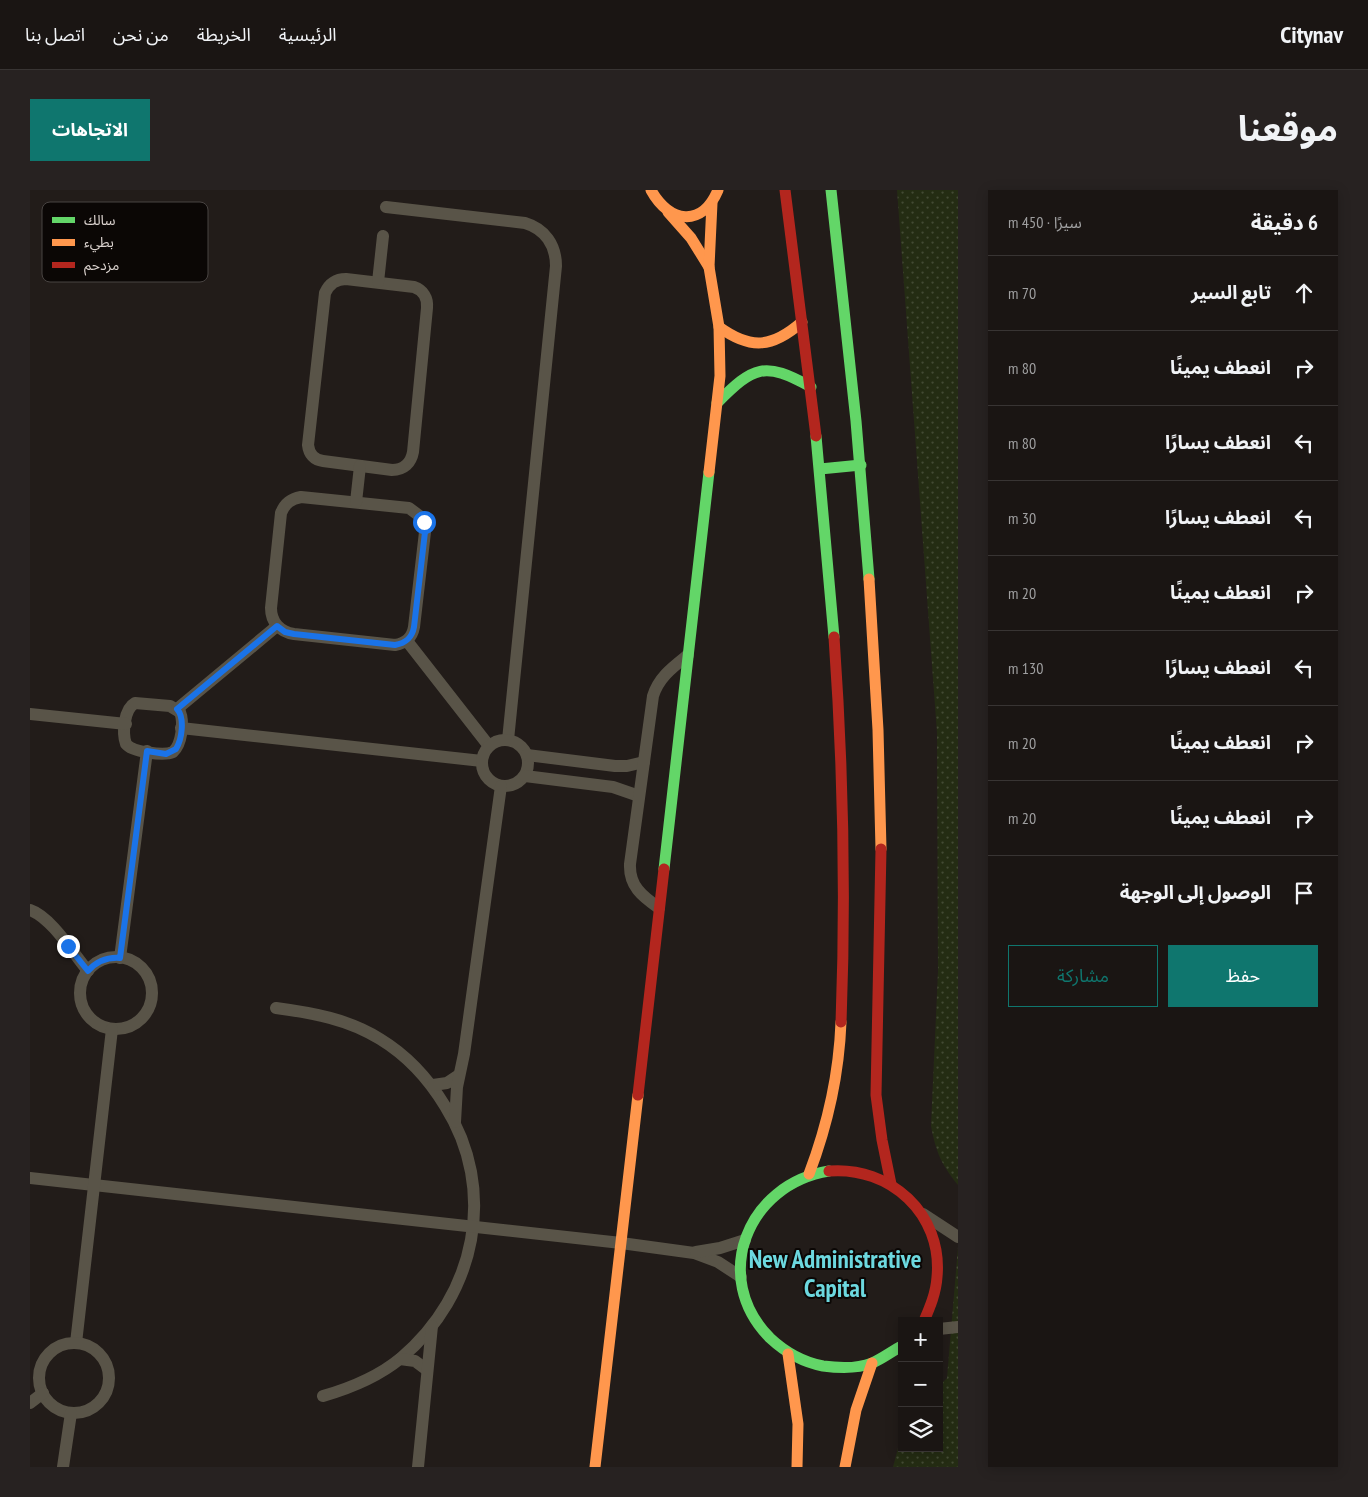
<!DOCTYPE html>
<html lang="ar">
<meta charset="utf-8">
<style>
:root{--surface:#1a1513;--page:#272221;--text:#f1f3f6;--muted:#9f9fa0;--line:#383433;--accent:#0f766e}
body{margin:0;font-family:"PT Sans Narrow","Noto Sans Arabic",sans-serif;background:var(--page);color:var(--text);direction:rtl}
.controls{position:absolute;right:15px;bottom:15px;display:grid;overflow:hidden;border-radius:0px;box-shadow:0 2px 12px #0003}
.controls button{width:45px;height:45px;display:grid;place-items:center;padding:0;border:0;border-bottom:1px solid var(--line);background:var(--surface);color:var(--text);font:25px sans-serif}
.stop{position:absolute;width:15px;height:15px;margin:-11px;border:4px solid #1a73e8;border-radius:50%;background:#fff}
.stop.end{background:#1a73e8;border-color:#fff;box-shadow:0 1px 5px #0008}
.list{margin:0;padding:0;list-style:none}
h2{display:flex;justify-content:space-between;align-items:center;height:65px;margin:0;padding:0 20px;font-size:21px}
h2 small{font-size:16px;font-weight:400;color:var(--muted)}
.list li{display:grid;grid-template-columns:32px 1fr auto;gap:15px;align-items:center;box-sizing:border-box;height:75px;padding:0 20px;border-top:1px solid var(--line)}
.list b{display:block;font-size:19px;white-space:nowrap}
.list em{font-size:16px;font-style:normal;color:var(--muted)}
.actions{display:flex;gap:10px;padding:15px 20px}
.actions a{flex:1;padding:11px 0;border:1px solid var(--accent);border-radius:0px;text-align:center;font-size:18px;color:var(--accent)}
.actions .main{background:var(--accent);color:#fff}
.icon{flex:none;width:28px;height:28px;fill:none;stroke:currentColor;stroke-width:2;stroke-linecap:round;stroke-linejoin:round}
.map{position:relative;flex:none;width:928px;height:1277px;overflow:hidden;direction:ltr;border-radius:0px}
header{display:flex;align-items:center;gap:30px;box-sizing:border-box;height:70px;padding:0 25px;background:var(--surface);border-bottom:1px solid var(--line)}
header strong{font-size:24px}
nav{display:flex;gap:28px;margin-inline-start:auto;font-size:18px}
.intro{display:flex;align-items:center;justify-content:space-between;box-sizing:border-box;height:120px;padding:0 30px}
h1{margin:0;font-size:35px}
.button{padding:12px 22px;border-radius:0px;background:var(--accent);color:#fff;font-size:18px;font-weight:700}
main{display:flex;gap:30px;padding:0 30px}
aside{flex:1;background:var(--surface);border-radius:0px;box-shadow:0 2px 12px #0003}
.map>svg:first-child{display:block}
</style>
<header>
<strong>Citynav</strong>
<nav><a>الرئيسية</a><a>الخريطة</a><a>من نحن</a><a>اتصل بنا</a></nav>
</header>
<div class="intro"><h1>موقعنا</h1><a class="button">الاتجاهات</a></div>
<main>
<aside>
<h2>6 دقيقة<small>سيرًا · 450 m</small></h2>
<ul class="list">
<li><svg class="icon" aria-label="ahead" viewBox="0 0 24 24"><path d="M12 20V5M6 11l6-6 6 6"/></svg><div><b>تابع السير</b></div><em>70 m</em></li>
<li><svg class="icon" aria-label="right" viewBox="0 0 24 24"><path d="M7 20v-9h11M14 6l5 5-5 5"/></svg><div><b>انعطف يمينًا</b></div><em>80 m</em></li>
<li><svg class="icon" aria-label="left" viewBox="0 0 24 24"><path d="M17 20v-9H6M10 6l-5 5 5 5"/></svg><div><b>انعطف يسارًا</b></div><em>80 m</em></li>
<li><svg class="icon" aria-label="left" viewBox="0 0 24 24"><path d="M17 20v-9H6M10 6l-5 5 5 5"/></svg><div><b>انعطف يسارًا</b></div><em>30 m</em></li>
<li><svg class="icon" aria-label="right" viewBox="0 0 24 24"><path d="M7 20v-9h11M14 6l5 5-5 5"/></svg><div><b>انعطف يمينًا</b></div><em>20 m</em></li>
<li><svg class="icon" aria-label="left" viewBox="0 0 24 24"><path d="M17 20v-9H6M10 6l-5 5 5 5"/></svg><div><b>انعطف يسارًا</b></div><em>130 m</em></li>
<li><svg class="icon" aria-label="right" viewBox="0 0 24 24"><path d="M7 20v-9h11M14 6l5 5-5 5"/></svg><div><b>انعطف يمينًا</b></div><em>20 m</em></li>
<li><svg class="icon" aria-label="right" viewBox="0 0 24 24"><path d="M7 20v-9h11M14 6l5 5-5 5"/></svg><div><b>انعطف يمينًا</b></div><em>20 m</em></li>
<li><svg class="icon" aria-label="arrive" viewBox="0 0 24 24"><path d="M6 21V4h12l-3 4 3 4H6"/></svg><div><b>الوصول إلى الوجهة</b></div></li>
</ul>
<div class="actions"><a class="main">حفظ</a><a>مشاركة</a></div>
</aside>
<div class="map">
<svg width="928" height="1277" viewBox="0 0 928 1277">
<defs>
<pattern id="green-dots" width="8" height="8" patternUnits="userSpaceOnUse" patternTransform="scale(1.25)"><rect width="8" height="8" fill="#242c13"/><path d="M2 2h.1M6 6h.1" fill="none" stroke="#434a34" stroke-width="1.8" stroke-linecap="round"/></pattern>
</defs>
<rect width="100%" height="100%" fill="#221c19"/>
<!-- green -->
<g fill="url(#green-dots)">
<path d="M867,0H928V995C911,974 906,962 901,936L908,781L907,543Z"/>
<path d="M928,1057V1277H863L872,1243V1258H909V1196L917,1188Z"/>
</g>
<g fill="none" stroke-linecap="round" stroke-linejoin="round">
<!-- street -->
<g stroke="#595448" stroke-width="12">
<path d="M356,17L495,33C515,39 526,55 526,76L478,550"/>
<path d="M316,89L384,97C393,100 398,108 397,118L383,262C381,273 374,280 362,280L293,271C284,270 279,264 278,255L295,103C299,94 306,89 316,89Z"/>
<path d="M348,92L353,46"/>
<path d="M271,307L379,318L391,327L395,342L384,437C382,448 376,453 365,455L264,444C250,442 241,432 241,418L251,323C255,313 261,309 271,307Z"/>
<path d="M326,312L330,276"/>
<path d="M377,451L459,556"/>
<path d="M105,513L140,516L150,522C154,532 152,554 143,562C134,566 102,562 96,554C92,543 94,519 105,513Z"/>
<path d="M147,519L247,436"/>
<path d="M0,524L96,534"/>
<path d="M151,538L452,571"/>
<circle cx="475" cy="573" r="23"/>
<path d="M497,565L585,576H597L614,572"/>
<path d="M495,586L583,597L609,606"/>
<path d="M629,718C612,706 599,696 600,674L623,506C629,487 643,477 658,465"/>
<path d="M0,720C21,727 43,763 58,781"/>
<circle cx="86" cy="803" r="36"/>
<path d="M90,768L117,561"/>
<path d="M246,818C283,823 318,829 350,849C378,866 398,888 415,916C468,1000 446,1105 371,1168C348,1187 321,1198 293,1206"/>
<path d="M403,895L417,893L429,885"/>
<path d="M425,932L427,897L434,864L471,596"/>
<path d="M0,988L591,1053L664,1063L688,1072L711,1087"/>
<path d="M893,1024L928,1047"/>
<path d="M666,1062L690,1058L715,1050"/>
<path d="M909,1139L928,1137"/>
<path d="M46,1153L82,839"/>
<circle cx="44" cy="1188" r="35"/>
<path d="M370,1169L385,1171L397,1180"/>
<path d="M0,1213L13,1203"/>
<path d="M33,1277L41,1223"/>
<path d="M388,1277L402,1136"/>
</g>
<!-- fast -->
<g stroke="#63d668" stroke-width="11">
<path d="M801,0L826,231L839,389"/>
<path d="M687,213C724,176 734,171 781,197"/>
<path d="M786,246L804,447"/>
<path d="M790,279L831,275"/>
<path d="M634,679L679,282"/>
<path d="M799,981C717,994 680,1088 740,1148C755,1162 772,1172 793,1176C808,1178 827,1179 842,1173C852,1169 862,1161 872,1156"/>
</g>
<!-- slow -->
<g stroke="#ff974d" stroke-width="11">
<path d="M621,0C639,33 672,38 688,0"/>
<path d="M638,22L661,48L679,77"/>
<path d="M689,137C721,160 742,158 772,132"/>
<path d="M679,282L690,186L689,137L679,77L682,13"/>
<path d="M839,389L848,540L851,659"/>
<path d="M779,984C798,934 809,885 811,832"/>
<path d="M758,1164L768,1234L767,1277"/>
<path d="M565,1277L608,905"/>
<path d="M815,1277L826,1220L842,1173"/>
</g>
<!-- jam -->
<g stroke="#b3261e" stroke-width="11">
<path d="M755,0L786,246"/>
<path d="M804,447C813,575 816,703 811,832"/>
<path d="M851,659L846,905L852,950L861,994"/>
<path d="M608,905L634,679"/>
<path d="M799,981C860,976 913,1024 907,1087C906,1103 900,1117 894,1131"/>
</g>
</g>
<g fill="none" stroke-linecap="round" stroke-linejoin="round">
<!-- route -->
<path stroke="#1a73e8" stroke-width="6" d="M38,756L58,781C67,771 77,767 90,768L117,561L136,564L146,559C152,549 155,528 147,519L247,436L255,442L264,444L365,455C376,453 382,448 384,437L395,342L394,332"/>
</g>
<g text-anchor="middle" stroke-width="4" stroke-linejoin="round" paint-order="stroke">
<!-- town labels -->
<g font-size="25" font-weight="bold" fill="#6cd8df" stroke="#0b0705">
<text x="805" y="1078">New Administrative<tspan x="805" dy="29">Capital</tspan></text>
</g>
</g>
<!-- legend -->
<rect x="12" y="12" width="166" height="80" rx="8" fill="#0b0705" stroke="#494442" stroke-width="1"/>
<rect x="22" y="27" width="23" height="6" fill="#63d668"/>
<rect x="22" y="49" width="23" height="7" fill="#ff974d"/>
<rect x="22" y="72" width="23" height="6" fill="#b3261e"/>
<g font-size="14" fill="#dbd3cf">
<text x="54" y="35">سالك</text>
<text x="54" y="57">بطيء</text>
<text x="54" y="80">مزدحم</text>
</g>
</svg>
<div class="controls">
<button>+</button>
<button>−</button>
<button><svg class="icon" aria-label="layers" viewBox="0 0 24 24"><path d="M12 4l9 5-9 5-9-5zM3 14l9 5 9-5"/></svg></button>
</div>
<div class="stop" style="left:394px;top:332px"></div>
<div class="stop end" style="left:38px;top:756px"></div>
</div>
</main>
